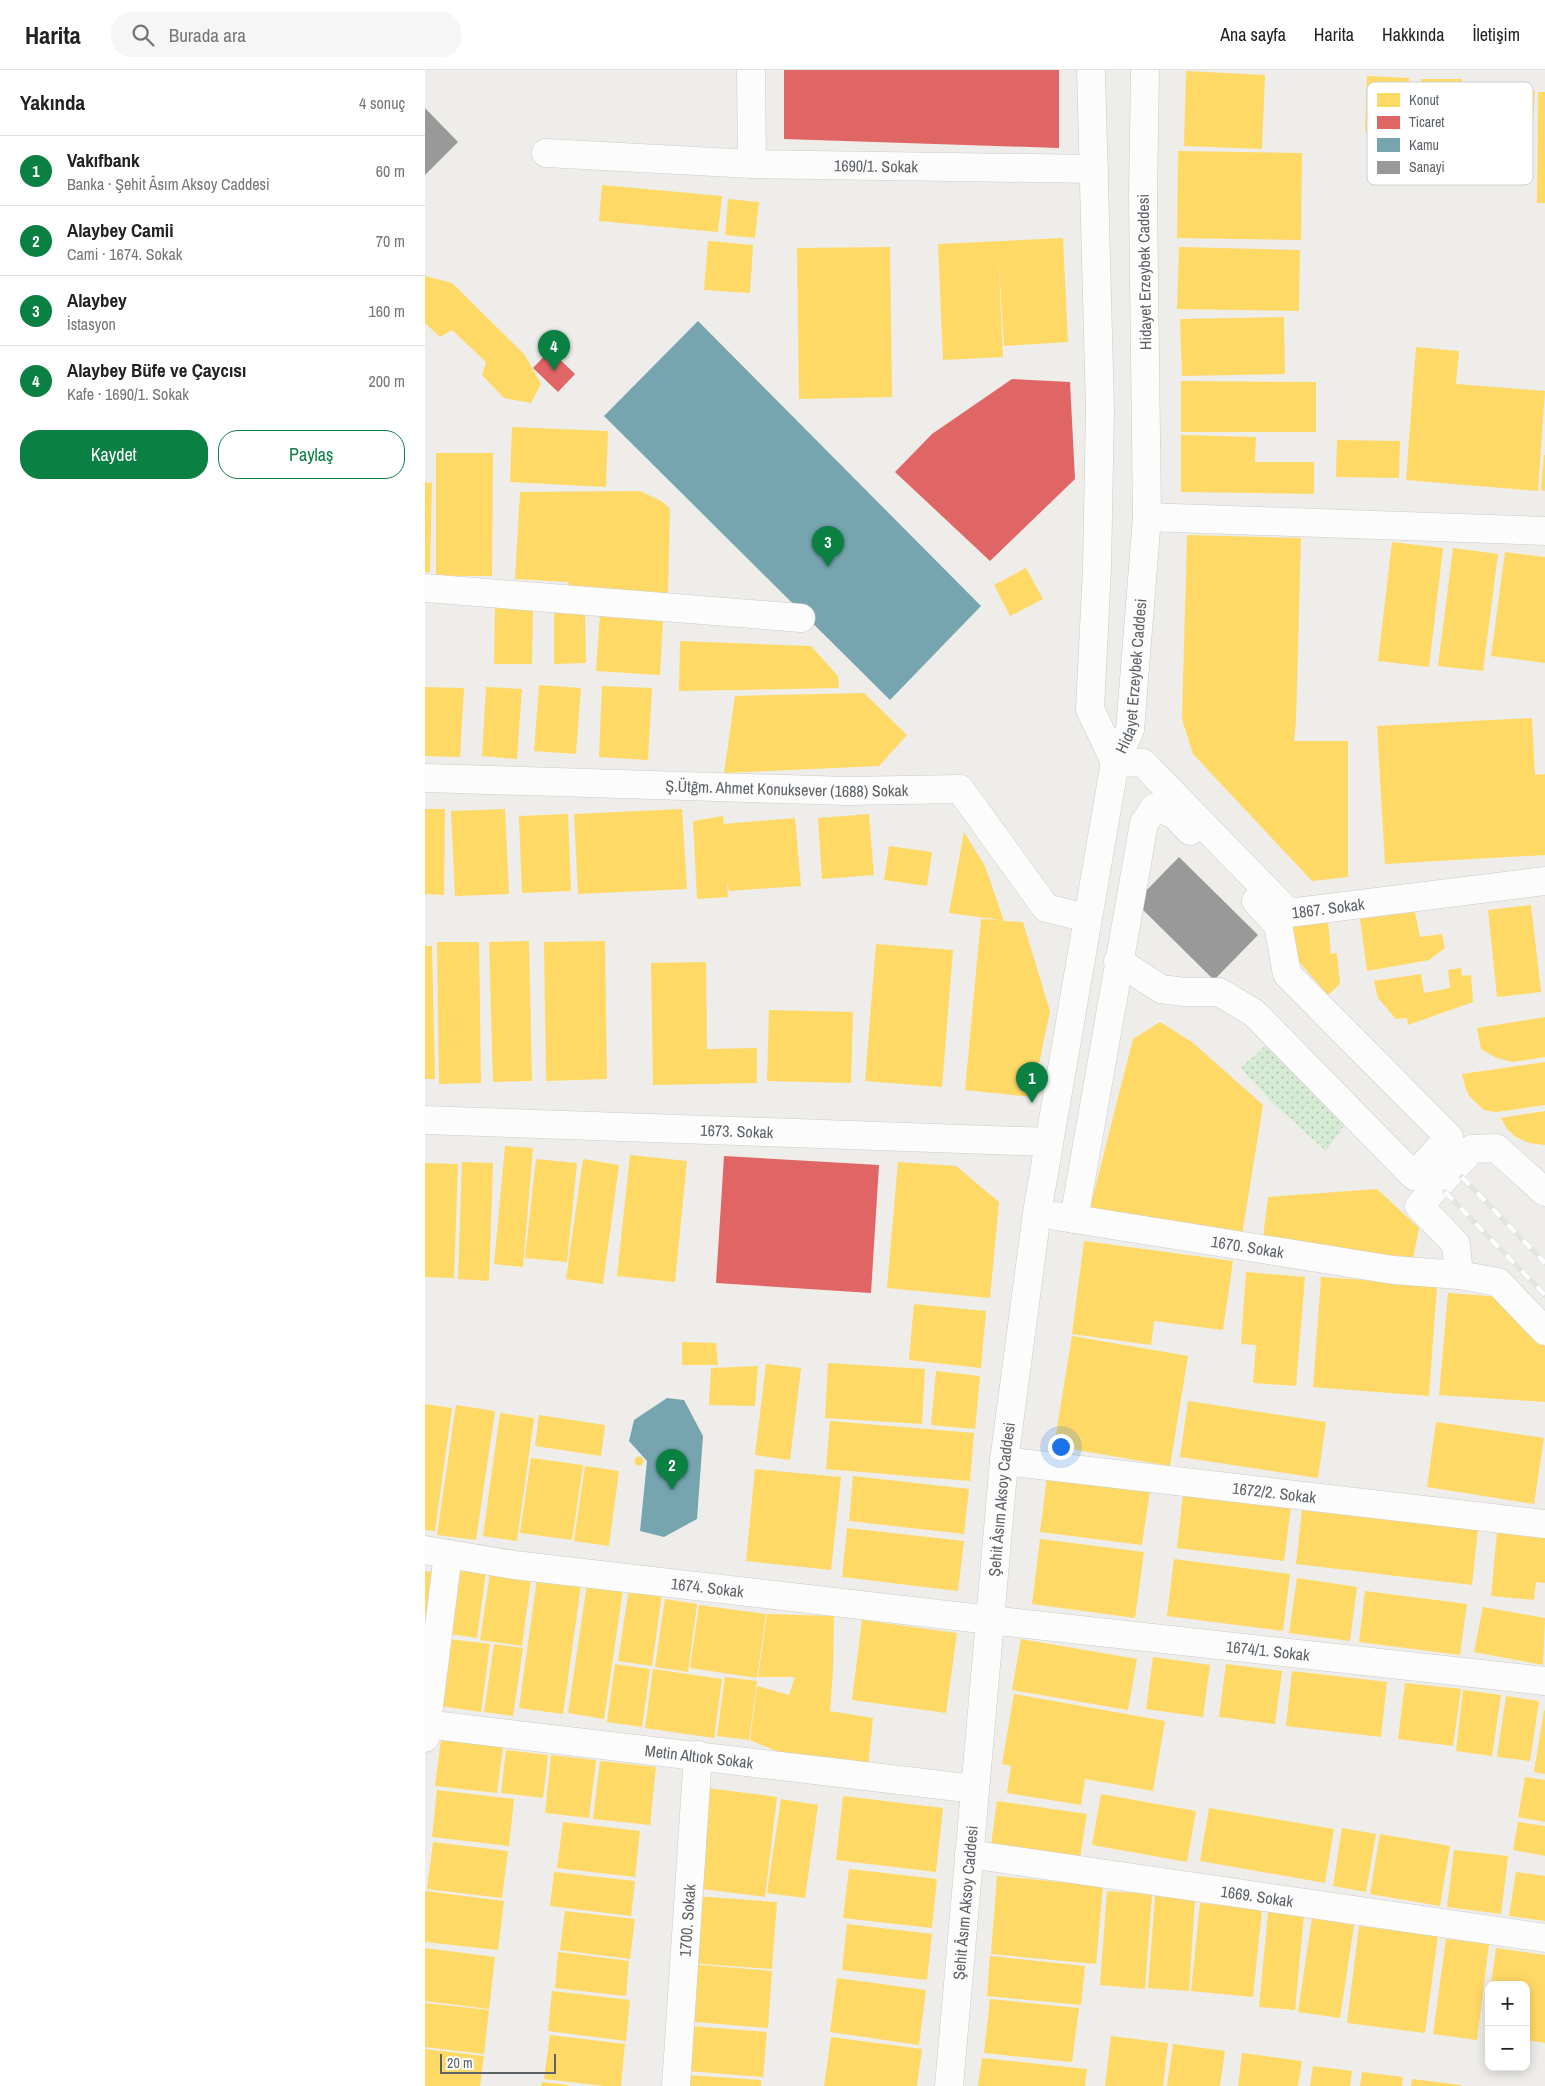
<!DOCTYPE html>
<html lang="tr">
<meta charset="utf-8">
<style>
:root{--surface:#fff;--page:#f6f6f6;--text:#222;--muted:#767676;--line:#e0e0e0;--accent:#0b8043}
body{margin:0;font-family:"Archivo Narrow",sans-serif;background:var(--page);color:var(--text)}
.controls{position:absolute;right:15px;bottom:15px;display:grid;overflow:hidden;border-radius:10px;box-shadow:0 2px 12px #0003}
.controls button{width:45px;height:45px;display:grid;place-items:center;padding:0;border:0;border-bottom:1px solid var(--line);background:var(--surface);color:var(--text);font:25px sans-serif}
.scale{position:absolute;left:15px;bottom:12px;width:116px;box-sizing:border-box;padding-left:5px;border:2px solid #5d6267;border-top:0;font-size:14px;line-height:18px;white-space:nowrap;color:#5d6267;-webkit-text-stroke:4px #fff;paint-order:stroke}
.you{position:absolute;left:635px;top:1376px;width:18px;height:18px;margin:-12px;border:4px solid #fff;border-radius:50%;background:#1a73e8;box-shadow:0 0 0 8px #1a73e833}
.badge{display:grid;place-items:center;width:32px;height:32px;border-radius:50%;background:var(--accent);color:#fff;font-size:16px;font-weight:700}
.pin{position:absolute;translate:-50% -41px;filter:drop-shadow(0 1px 2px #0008)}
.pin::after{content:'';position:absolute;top:26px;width:18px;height:15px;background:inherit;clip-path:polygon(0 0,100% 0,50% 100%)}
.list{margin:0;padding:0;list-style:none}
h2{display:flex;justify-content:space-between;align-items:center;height:65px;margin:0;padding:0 20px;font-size:21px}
h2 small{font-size:16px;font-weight:400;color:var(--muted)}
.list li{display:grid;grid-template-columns:32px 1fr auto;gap:15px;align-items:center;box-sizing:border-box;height:70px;padding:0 20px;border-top:1px solid var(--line)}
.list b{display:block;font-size:19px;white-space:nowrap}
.list p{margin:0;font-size:16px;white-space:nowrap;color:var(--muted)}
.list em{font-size:16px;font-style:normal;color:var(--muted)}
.actions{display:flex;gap:10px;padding:15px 20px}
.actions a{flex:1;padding:11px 0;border:1px solid var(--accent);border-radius:20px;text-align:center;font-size:18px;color:var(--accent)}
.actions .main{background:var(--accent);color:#fff}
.icon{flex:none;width:28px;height:28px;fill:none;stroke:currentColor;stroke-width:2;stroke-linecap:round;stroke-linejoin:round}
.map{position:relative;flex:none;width:1120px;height:2016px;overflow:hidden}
header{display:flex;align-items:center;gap:30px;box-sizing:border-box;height:70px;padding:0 25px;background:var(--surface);border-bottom:1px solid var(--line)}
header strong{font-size:24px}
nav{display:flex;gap:28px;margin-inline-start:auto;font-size:18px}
.search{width:350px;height:45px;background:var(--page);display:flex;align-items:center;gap:12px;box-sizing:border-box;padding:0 18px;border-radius:20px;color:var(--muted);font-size:19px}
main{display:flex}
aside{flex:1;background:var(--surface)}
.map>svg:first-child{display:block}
</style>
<header>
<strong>Harita</strong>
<div class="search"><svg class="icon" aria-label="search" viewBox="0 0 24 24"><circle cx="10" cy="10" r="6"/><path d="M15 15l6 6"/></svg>Burada ara</div>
<nav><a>Ana sayfa</a><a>Harita</a><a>Hakkında</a><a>İletişim</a></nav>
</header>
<main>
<aside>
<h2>Yakında<small>4 sonuç</small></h2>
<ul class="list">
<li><span class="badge">1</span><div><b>Vakıfbank</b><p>Banka · Şehit Âsım Aksoy Caddesi</p></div><em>60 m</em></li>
<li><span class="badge">2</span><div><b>Alaybey Camii</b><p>Cami · 1674. Sokak</p></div><em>70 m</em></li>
<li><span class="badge">3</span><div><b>Alaybey</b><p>İstasyon</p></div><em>160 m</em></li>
<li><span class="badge">4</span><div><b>Alaybey Büfe ve Çaycısı</b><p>Kafe · 1690/1. Sokak</p></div><em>200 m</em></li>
</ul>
<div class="actions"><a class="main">Kaydet</a><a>Paylaş</a></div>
</aside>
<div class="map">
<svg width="1120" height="2016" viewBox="0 0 1120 2016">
<defs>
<pattern id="park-dots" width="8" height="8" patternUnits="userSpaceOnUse" patternTransform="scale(1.25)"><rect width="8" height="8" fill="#d6ebd3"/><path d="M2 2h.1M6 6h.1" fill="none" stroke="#b1c2af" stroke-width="1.8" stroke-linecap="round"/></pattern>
</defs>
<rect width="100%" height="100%" fill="#eeede9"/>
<!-- park -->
<path fill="url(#park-dots)" d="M841,975L924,1048L901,1081L849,1034L816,998Z"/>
<!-- homes -->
<g fill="#ffd966">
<path d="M761,1L840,5L837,79L759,76Z"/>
<path d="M942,6L984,8L982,62L940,61Z"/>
<path d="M996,9H1037V77H995Z"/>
<path d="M1058,18L1110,21L1106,82L1054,78Z"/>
<path d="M1113,22H1120V133H1112Z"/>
<path d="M753,81L877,83L876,170L752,168Z"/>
<path d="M177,115L297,126L293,162L174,151Z"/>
<path d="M303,129L334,132L330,168L300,165Z"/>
<path d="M638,168L643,272L579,276L573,183L578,287L518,290L513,174Z"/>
<path d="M283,171L328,175L325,223L279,220Z"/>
<path d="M465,177L467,327L374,329L372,178Z"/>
<path d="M754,177L875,180L874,241L752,239Z"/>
<path d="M0,206L27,213L99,284L116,314L106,333L79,328L57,305L61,292L27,260L15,267L0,253Z"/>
<path d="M859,247L860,304L757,306L755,249Z"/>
<path d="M991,277L1034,281L1031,314L1120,321L1113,421L981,410Z"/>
<path d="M756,311L891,312V362H756Z"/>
<path d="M87,357L183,361L181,417L85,412Z"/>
<path d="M756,365L831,367L830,392H889V424L756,422Z"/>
<path d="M912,370L975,371L974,408L911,407Z"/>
<path d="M11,383H68L67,506H11Z"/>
<path d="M1119,385H1120V421L1116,420Z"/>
<path d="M0,412L7,413L5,502H0Z"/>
<path d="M215,421L238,432L245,439L243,524L145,522L143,512L90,509L95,422Z"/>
<path d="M762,465L876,468L871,651L869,671H923V807L887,811L768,684L757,649Z"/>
<path d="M967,472L1018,478L1004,597L953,591Z"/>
<path d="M1028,478L1073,484L1058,601L1013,596Z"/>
<path d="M1080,482L1120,487V593L1066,586Z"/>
<path d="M601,498L618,529L585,546L569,515Z"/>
<path d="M70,536L108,537L107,594H69Z"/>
<path d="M129,540H160L161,593L129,594Z"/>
<path d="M175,544L238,549L235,605L171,601Z"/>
<path d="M255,571L386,576L413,606L414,618L254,621Z"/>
<path d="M114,615L156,618L151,684L109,681Z"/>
<path d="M177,616L227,618L223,690L174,687Z"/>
<path d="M0,617L39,618L35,687L0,686Z"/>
<path d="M61,617L97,619L92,689L57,686Z"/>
<path d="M439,623L482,665L454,696L299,703L310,626Z"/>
<path d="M1107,648L1110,705L1120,704V785L960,794L952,656Z"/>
<path d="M0,739H20L19,825L0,824Z"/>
<path d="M80,739L84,824L30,826L26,741Z"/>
<path d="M257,739L262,819L153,824L149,744Z"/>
<path d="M143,744L146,821L97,823L94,746Z"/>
<path d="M444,744L449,805L397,809L393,748Z"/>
<path d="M298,746L299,754L370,748L376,816L304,821L302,811L303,827L272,829L268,751Z"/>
<path d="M539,762L560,796L579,851L598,852L625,941L607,1027L540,1020L556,849L576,850L524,843Z"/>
<path d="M464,776L507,782L502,816L459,810Z"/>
<path d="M1106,835L1116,922L1072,927L1063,840Z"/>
<path d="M990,842L995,867L1017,864L1020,878L1004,890L942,901L935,849Z"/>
<path d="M903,851L906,884L912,883L915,914L903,925L874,892L865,890L861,855Z"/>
<path d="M104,871L107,1011L68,1012L64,872Z"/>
<path d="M180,871L182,1009L121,1011L119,872Z"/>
<path d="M12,872H54L56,1013L14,1014Z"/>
<path d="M451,874L528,880L517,1017L440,1011Z"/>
<path d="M0,876H7L10,1009H0Z"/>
<path d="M281,892L282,979L332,978V1013L228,1015L226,893Z"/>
<path d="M1036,898L1037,906L1046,905L1048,932L983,955L982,948L971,949L953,928L949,911L996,904L999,923L1025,918L1023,900Z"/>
<path d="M344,940L428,942L426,1013L342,1011Z"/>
<path d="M1120,947V987L1087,992L1070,987L1056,979L1052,958Z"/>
<path d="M735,952L767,972L838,1035L817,1165L665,1138L708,969Z"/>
<path d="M1120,992V1035L1071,1042L1059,1040L1044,1026L1040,1016L1037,1004Z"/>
<path d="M1120,1041V1075L1104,1073L1091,1067L1082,1059L1076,1048Z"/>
<path d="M80,1076L108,1078L98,1197L69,1194Z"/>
<path d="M205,1085L262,1091L250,1212L192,1206Z"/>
<path d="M111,1089L152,1093L142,1192L100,1188Z"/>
<path d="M158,1089L194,1095L178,1214L141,1209Z"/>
<path d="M37,1092L68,1093L64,1211L33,1209Z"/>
<path d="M473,1092L531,1096L574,1132L565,1228L462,1218Z"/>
<path d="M0,1093L33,1094L29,1208L0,1207Z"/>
<path d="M952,1119L994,1158L988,1189L838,1168L843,1127Z"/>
<path d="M659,1171L808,1191L798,1260L729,1251L726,1275L647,1264Z"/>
<path d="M821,1202L880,1207L871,1316L828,1313L831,1275L816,1274Z"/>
<path d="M896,1207L1012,1215L1004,1326L888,1317Z"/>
<path d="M1023,1223L1077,1227L1120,1276V1332L1014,1325Z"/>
<path d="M489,1234L561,1241L556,1298L484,1290Z"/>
<path d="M647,1266L763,1286L745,1396L629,1376Z"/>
<path d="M257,1272L291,1273L293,1295H257Z"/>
<path d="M403,1293L500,1299L497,1354L400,1348Z"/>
<path d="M341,1294L376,1298L365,1390L330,1385Z"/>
<path d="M333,1296L330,1336L284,1335L286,1298Z"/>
<path d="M511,1301L555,1306L550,1359L506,1355Z"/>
<path d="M763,1331L901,1352L893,1408L755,1387Z"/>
<path d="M0,1334L27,1338L10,1461L0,1460Z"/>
<path d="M31,1335L70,1341L51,1470L12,1465Z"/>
<path d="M75,1343L109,1348L92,1471L58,1466Z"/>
<path d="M114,1345L180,1355L176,1386L110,1376Z"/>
<path d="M405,1351L549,1363L545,1411L401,1399Z"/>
<path d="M1011,1352L1119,1368L1109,1434L1002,1417Z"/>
<circle cx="214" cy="1391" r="4.5"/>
<path d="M106,1388L158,1395L147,1470L95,1463Z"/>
<path d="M160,1396L194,1401L184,1476L149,1471Z"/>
<path d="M330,1399L416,1407L406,1500L321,1491Z"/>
<path d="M428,1406L544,1419L539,1464L424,1451Z"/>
<path d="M622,1407L725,1420L717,1475L615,1462Z"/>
<path d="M758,1424L866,1437L859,1491L752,1478Z"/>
<path d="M877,1440L1053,1460L1047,1515L871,1494Z"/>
<path d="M422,1458L539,1471L533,1521L417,1507Z"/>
<path d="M1072,1462L1120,1467V1513L1111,1512L1109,1530L1066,1526Z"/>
<path d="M615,1469L719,1482L710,1548L607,1534Z"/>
<path d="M749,1489L865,1504L858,1561L742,1546Z"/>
<path d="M35,1497L61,1501L52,1568L25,1564Z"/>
<path d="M0,1501L8,1502L1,1552H0Z"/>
<path d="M65,1503L106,1509L97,1576L55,1570Z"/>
<path d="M872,1508L932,1517L925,1571L864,1563Z"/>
<path d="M112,1509L156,1515L138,1644L94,1638Z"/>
<path d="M162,1514L198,1519L179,1649L143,1643Z"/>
<path d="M204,1518L237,1523L227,1596L193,1591Z"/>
<path d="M940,1521L1042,1534L1035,1585L934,1572Z"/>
<path d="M240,1529L272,1534L263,1602L230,1597Z"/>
<path d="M274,1535L341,1544L332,1608L265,1598Z"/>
<path d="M1058,1537L1120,1548L1118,1595L1049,1582Z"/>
<path d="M342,1544L409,1546L408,1602L405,1641L448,1648L443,1698L389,1691L351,1681L325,1670L332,1616L364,1625L370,1607H333Z"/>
<path d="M437,1550L532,1563L521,1643L427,1630Z"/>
<path d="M24,1569L65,1574L56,1642L15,1636Z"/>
<path d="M596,1569L712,1589L703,1640L587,1620Z"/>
<path d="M69,1574L98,1578L88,1646L59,1642Z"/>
<path d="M728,1587L785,1595L778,1647L721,1639Z"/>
<path d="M190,1594L225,1599L217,1657L182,1652Z"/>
<path d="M801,1594L857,1601L850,1654L794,1647Z"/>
<path d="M228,1599L297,1609L289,1668L220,1658Z"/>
<path d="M867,1601L962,1612L956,1667L861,1656Z"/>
<path d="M300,1607L332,1611L324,1670L292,1666Z"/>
<path d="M980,1613L1036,1619L1028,1676L973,1669Z"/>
<path d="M1038,1620L1076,1625L1067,1686L1031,1681Z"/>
<path d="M589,1624L740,1651L728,1721L660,1709L656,1735L582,1723L586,1696L577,1694Z"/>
<path d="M1081,1626L1114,1631L1105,1691L1072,1687Z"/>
<path d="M1119,1640L1120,1641V1704L1109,1702Z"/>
<path d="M16,1670L78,1677L72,1723L10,1716Z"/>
<path d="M81,1680L123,1685L118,1728L76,1723Z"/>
<path d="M126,1685L171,1690L164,1748L120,1743Z"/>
<path d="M175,1691L231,1697L225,1755L168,1749Z"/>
<path d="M1100,1707L1120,1710V1752L1093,1747Z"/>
<path d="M282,1718L352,1727L340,1827L269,1818Z"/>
<path d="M12,1720L89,1729L84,1776L7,1767Z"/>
<path d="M676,1724L771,1741L762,1792L667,1775Z"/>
<path d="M418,1726L518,1738L511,1802L411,1790Z"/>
<path d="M356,1729L393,1735L380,1828L342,1823Z"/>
<path d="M572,1731L662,1744L655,1788L566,1775Z"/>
<path d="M784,1738L909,1759L900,1813L775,1791Z"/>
<path d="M138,1752L215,1761L210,1807L132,1798Z"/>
<path d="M1093,1752L1120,1756V1786L1088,1780Z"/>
<path d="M917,1758L951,1764L941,1822L908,1816Z"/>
<path d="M955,1764L1025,1776L1015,1836L945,1824Z"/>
<path d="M8,1772L83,1781L77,1828L2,1819Z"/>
<path d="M1029,1780L1083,1786L1076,1844L1022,1837Z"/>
<path d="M424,1799L512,1809L507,1858L418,1848Z"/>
<path d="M129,1802L210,1811L206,1846L125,1836Z"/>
<path d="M1091,1802L1120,1806V1851L1084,1846Z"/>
<path d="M572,1806L678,1816L671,1894L566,1884Z"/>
<path d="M0,1821L79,1831L73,1880L0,1872Z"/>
<path d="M682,1821L727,1824L720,1919L675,1915Z"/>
<path d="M270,1826L352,1832L347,1899L264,1893Z"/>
<path d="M730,1826L770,1829L764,1921L723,1918Z"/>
<path d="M775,1833L837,1839L828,1927L766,1921Z"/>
<path d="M140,1841L210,1849L205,1889L135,1880Z"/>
<path d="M843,1842L879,1845L870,1940L834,1937Z"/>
<path d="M887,1848L929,1855L915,1948L873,1942Z"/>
<path d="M422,1854L507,1864L502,1910L417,1900Z"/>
<path d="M934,1856L1013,1866L1000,1963L922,1953Z"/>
<path d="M1021,1869L1064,1874L1052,1970L1008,1964Z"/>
<path d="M0,1878L70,1887L64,1939L0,1931Z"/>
<path d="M1071,1878L1120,1885V1973L1101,1970V1915H1066Z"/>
<path d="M133,1882L204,1891L201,1926L130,1918Z"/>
<path d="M565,1886L660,1896L656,1935L562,1926Z"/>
<path d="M263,1894L347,1901L343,1958L259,1951Z"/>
<path d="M412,1908L501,1920L494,1975L405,1962Z"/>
<path d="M127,1921L205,1930L201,1971L123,1961Z"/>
<path d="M565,1929L654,1938L647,1992L559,1983Z"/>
<path d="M0,1933L64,1940L59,1984L0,1977Z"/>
<path d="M1063,1943H1064V1964H1060Z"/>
<path d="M266,1956L342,1962L338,2007L262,2001Z"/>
<path d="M125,1965L200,1974L196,2016H179L119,2009Z"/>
<path d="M686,1966L743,1973L738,2016H680Z"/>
<path d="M406,1967L497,1979L492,2016H399Z"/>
<path d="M748,1974L800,1981L795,2016H742Z"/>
<path d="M0,1979L59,1986L55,2016H0Z"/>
<path d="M817,1983L877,1991L873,2016H813Z"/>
<path d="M557,1988L662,1999L660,2016H553Z"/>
<path d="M888,1996L927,2001L925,2016H885Z"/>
<path d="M937,2002L978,2007L977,2016H935Z"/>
<path d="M262,2005L336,2010V2016H261Z"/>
<path d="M987,2009L1036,2015V2016H986Z"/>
<path d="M117,2012L143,2015V2016H116Z"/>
</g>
<!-- shops -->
<g fill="#e06666">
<path d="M359,0H634V78L359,69Z"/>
<path d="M125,280L150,304L133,322L108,298Z"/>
<path d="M587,309L645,312L650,409L565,491L470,402L507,364Z"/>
<path d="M299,1086L454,1095L446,1223L291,1213Z"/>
</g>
<!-- public -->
<g fill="#76a5af">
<path d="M273,251L556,536L465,630L179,346Z"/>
<path d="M242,1328L259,1330L278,1366L272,1449L239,1467L215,1461L222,1391L204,1371L209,1350Z"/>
</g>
<!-- industry -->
<g fill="#999">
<path d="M0,38L33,72L0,105Z"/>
<path d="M754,787L833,865L789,910L710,832Z"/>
</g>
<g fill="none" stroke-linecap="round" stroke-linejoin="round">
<defs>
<g id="street">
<path id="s1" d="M326,0L327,94L669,99"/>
<path d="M121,83L327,94"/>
<path d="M722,447L1120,461"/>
<path d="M0,518L376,548"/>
<path id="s2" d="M0,708L422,721L535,719L621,838L662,848"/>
<path d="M693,891L736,919L759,922H794L829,943L989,1106L1024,1067L862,904L853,855L831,831"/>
<path id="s3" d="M0,1050L624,1072"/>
<path id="s4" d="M631,1146L968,1200L1034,1205L1073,1212L1120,1261"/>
<path d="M649,1149L719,753L730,737L749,744L765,761"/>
<path d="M1034,1205L1031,1174L994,1136L1047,1079L1071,1078L1120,1122"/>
<path id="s5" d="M579,1391L1120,1454"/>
<path id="s6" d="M0,1480L89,1495L565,1550L1120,1611"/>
<path id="s7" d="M0,1654L550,1719"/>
<path d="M0,1668L23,1484"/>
<path id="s8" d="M544,1784L1120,1868"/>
<path id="s9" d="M251,2016L273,1685"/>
<path id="s10" d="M524,2016L579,1391L612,1143L690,692L718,693L864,843L1120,811"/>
</g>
<g id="secondary">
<path d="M666,0L675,339L672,498L665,639L690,692"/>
<path id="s11" d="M690,692L705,660L722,447L718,126L720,0"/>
</g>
</defs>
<!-- street casing -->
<use href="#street" stroke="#cbcbcb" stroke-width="29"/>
<!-- secondary casing -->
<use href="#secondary" stroke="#c9cac9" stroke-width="29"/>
<!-- street -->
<use href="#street" stroke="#fcfcfc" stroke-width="28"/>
<!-- secondary -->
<use href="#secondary" stroke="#fcfcfc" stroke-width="28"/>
<defs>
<g id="rail">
<path d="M1037,1107L1120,1193"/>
<path d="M1020,1122L1120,1225"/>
</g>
</defs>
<!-- rail casing -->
<use href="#rail" stroke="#e3e4e3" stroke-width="5.5"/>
<!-- rail -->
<use href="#rail" stroke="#fff" stroke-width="4" stroke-dasharray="11" stroke-linecap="butt"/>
</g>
<g text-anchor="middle" stroke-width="5" stroke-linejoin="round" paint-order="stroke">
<!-- street labels -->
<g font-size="16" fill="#5d6267" stroke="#fff">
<text dy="6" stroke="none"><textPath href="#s1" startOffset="218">1690/1. Sokak</textPath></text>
<text transform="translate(719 202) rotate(-91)" y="6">Hidayet Erzeybek Caddesi</text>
<text dy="6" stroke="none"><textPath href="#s11" startOffset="89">Hidayet Erzeybek Caddesi</textPath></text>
<text dy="6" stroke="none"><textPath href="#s2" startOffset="362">Ş.Ütğm. Ahmet Konuksever (1688) Sokak</textPath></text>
<text dy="6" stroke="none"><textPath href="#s10" startOffset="1612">1867. Sokak</textPath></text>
<text dy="6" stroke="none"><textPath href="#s3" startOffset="312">1673. Sokak</textPath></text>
<text dy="6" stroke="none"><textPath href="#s4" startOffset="194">1670. Sokak</textPath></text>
<text dy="6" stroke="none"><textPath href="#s5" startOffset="272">1672/2. Sokak</textPath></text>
<text dy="6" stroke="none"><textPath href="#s10" startOffset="589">Şehit Âsım Aksoy Caddesi</textPath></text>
<text dy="6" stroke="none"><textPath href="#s6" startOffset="285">1674. Sokak</textPath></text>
<text dy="6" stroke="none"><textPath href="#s6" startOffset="849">1674/1. Sokak</textPath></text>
<text dy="6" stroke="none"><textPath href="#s7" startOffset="276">Metin Altıok Sokak</textPath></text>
<text dy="6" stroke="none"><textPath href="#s8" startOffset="291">1669. Sokak</textPath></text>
<text dy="6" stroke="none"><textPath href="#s10" startOffset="184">Şehit Âsım Aksoy Caddesi</textPath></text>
<text dy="6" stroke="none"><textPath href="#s9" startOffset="166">1700. Sokak</textPath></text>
</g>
</g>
<!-- legend -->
<rect x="942" y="12" width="166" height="103" rx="8" fill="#fff" stroke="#ced0d1" stroke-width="1"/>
<rect x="952" y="23" width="23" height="14" fill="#ffd966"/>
<rect x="952" y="46" width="23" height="13" fill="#e06666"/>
<rect x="952" y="68" width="23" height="14" fill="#76a5af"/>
<rect x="952" y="91" width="23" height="13" fill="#999"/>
<g font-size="14" fill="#5d6267">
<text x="984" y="35">Konut</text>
<text x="984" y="57">Ticaret</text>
<text x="984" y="80">Kamu</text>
<text x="984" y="102">Sanayi</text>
</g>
</svg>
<div class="controls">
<button>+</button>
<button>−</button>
</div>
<div class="scale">20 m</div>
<div class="you"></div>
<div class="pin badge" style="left:607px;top:1033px">1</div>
<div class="pin badge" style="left:247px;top:1420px">2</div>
<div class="pin badge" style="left:403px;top:497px">3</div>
<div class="pin badge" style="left:129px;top:301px">4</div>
</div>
</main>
